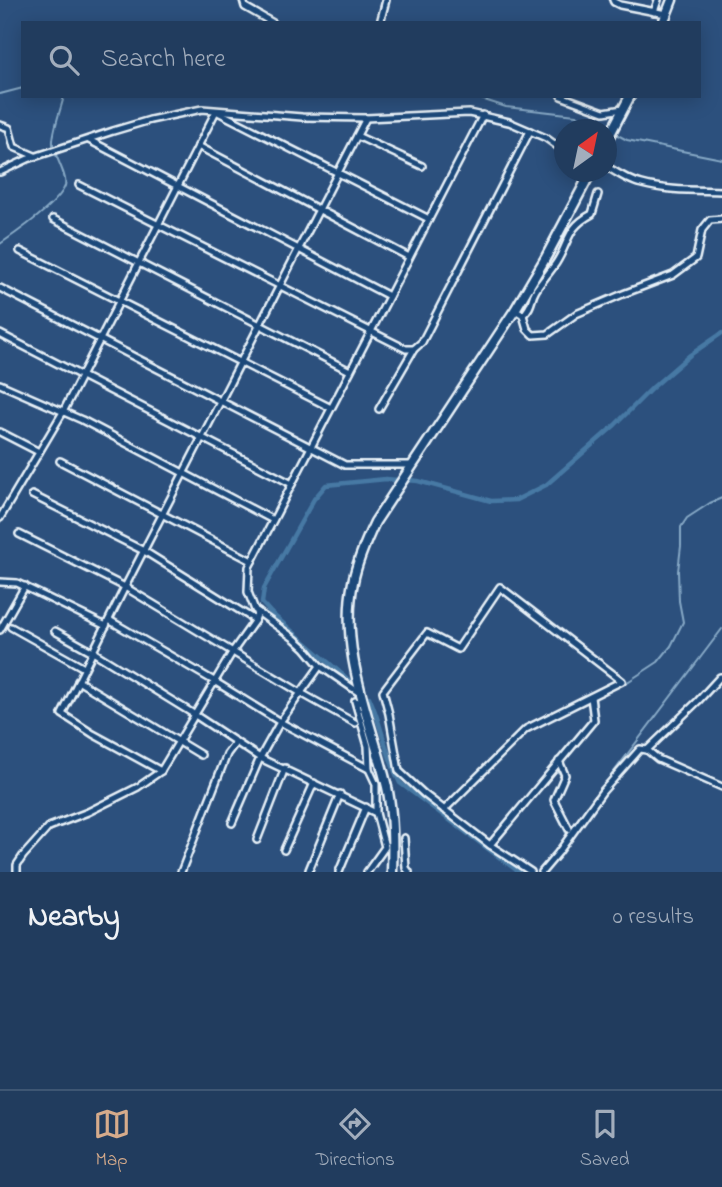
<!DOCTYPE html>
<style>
:root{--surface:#213c5e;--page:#2d4767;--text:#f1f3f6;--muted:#a2adbc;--line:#3e5673;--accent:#d6ab8b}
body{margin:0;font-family:"Indie Flower",sans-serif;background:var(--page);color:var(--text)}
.compass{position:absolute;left:554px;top:119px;width:63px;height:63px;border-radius:50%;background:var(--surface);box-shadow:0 4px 18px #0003;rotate:33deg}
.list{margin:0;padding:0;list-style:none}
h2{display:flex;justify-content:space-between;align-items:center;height:91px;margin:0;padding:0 28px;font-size:30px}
h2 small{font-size:23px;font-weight:400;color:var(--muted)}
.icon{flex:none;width:38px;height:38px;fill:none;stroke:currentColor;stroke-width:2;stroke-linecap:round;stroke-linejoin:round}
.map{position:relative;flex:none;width:722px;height:872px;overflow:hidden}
.search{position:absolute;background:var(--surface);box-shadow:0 4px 18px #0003;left:21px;right:21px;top:21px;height:77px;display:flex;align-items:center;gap:18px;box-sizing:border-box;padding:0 24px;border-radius:0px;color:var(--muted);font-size:26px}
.sheet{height:217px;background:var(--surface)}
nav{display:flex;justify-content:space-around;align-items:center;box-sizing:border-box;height:98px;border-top:2px solid var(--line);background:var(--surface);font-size:19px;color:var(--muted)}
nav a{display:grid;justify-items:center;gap:4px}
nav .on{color:var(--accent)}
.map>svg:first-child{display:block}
</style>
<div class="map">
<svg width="722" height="872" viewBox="0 0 722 872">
<rect width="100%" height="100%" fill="#2c507d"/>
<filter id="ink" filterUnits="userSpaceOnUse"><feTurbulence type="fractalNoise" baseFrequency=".0143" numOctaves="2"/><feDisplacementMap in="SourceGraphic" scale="14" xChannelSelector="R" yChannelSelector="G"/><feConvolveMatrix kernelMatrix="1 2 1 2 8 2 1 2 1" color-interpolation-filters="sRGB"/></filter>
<g filter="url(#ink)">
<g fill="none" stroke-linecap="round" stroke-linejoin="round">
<!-- stream -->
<g stroke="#87a9c6" stroke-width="2">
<path d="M0,94L23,88"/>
<path d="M472,96L506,107L576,115L606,130"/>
<path d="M614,133L627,140L722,159"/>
<path d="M0,244C16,233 59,204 65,186C68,176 54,156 53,144C52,132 61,109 64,96"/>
<path d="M620,685L629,681L658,662L671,646L683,622L679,601L678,571L681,546V527L687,518L710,503L722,498"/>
<path d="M588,699L591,720L590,721"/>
<path d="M556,770L561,775L551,802L567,835"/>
<path d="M601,789L722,629"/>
<path d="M549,860L595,797"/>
</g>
<!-- canal -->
<g stroke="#4779a4" stroke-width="4.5">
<path d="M407,480L418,481L491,501L516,500L546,485L615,425L652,388L690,355L722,333"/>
<path d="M351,682L271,613L262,603L264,588L314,499L326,485L386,479L397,480"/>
<path d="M369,697C382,725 386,756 400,783L519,872"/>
</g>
<defs>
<g id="minor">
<path d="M243,0L245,7L273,23"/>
<path d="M613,0L614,2L620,5L666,14"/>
<path d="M654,12L658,0"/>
<path d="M380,23L386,0"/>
<path d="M561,96L604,112L623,109"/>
<path d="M0,125L9,128L14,147L35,156"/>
<path d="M357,136L422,166"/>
<path d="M89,140L389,296"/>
<path d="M198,146L409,257"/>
<path d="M606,166C617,173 629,181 642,184C668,191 696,190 722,191"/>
<path d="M0,172L28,159L113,131L150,120L202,109L302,117L366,118L469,113L509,122L546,138L564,151"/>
<path d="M79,185L406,349H414L422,342L530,131"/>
<path d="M53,219L350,371"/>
<path d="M20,251L331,408"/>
<path d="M0,288L345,465H412"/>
<path d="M515,310L523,315L527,329L533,335L548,334L576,314L623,294L673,275L696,258L702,230L710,220L722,219"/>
<path d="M523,315C533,306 530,300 536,290C542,281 550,272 556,263C570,241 566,228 592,214L598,194"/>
<path d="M0,334L292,484"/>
<path d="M0,384L82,420L273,520"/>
<path d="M379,409L414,349"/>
<path d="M0,432L39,452"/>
<path d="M60,461L252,561"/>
<path d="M32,495L144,551L255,620"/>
<path d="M0,518L63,412L216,111L429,219"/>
<path d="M19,534L125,587L301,693L355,723"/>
<path d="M0,582L17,583L106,626"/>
<path d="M109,620L214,681L280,722L369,769"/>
<path d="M11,627L84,668"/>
<path d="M0,630L25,586"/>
<path d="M55,631L93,652L192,713L260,758L376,813"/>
<path d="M78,681L201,755"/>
<path d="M361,694L320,666L305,648L295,639L255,610L248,592L249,567L483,115"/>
<path d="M362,703L355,701L368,746L369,769L376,784V813L385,847L367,872"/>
<path d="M647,750L658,759L722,787"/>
<path d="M559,761L565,775L554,800L569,829"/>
<path d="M161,771L93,734L62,714L125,587L366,118"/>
<path d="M444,810L526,729L622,681L500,587L458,649L427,633L383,691L389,714L399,771L424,794L490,845L531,872"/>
<path d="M232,823L260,758L280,722L320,666"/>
<path d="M404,838L406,868L409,872"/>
<path d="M257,840L285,768"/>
<path d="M490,845L594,720L591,697"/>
<path d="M284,850L314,783"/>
<path d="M309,870L340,794"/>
<path d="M17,872V865L23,856L49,827L88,812L138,787L161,771L233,651L255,620L258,612"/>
<path d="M181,872L227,754L236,742"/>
<path d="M339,872L366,807"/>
<path d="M542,872L558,853L602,792L640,749L647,750L698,701L720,677H722"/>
</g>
<g id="highway">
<path d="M663,23L672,0"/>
<path d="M606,142L630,96"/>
<path d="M392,872C393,844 393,814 387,787C371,720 339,652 353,582C357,561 366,541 375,522L515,310L545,259L591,172"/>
</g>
</defs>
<!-- minor casing -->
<use href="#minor" stroke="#e8f1f8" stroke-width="10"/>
<!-- highway casing -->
<use href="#highway" stroke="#e8f1f8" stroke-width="13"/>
<!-- minor -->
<use href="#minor" stroke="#1f4a7a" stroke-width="5"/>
<!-- highway -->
<use href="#highway" stroke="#1f4a7a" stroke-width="8"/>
</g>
</g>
</svg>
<svg class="compass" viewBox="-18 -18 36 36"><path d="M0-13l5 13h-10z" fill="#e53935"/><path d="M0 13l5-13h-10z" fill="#a2adbc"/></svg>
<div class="search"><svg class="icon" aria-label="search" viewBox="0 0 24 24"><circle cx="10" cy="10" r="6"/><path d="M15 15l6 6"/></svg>Search here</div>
</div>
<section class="sheet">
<h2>Nearby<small>0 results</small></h2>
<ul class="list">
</ul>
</section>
<nav>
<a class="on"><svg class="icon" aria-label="map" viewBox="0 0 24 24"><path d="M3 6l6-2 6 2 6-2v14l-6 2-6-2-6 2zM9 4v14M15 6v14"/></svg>Map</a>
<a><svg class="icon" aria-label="directions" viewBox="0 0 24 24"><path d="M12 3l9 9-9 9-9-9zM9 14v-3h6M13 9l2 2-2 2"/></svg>Directions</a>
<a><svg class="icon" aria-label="saved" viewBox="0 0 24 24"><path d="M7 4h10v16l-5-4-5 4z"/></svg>Saved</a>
</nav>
